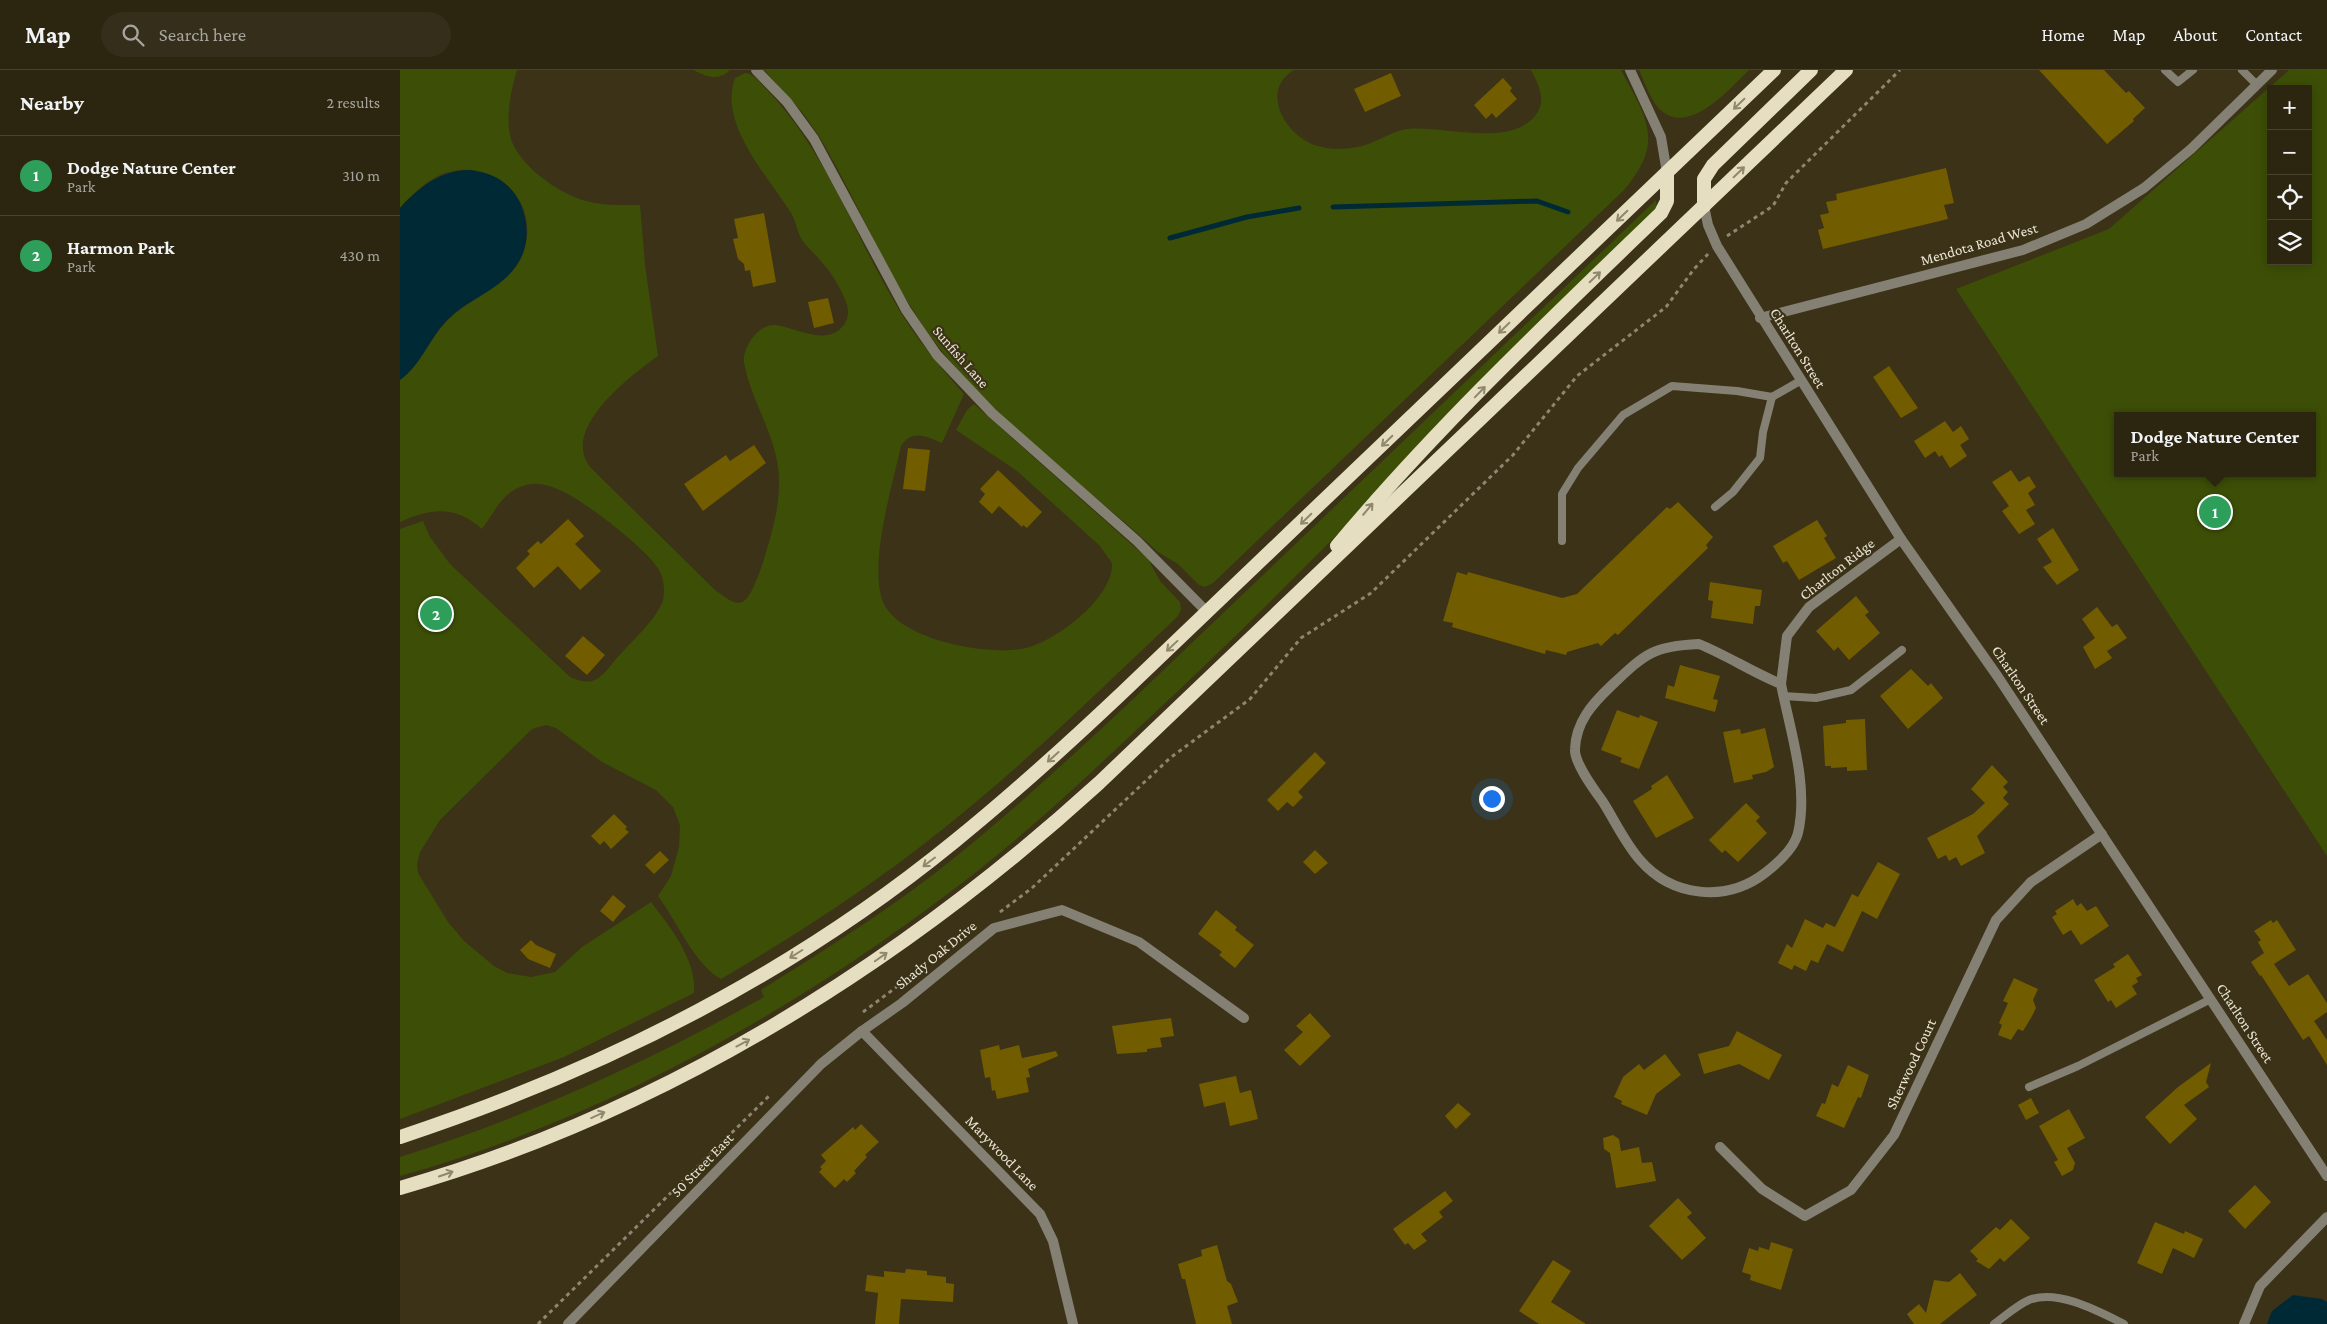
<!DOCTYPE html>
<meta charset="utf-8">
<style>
:root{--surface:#2c2611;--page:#342e1a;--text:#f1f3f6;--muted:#a6a59f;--line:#484331;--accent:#b45309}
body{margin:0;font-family:"Crimson Pro",serif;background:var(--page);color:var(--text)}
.controls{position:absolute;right:15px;top:15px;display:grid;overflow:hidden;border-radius:0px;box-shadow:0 2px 12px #0003}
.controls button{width:45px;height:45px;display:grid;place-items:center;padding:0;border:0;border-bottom:1px solid var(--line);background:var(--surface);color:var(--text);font:25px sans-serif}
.you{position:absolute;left:1091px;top:728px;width:18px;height:18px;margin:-12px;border:4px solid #fff;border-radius:50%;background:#1a73e8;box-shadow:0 0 0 8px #1a73e833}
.badge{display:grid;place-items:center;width:32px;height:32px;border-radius:50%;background:var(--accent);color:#fff;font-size:16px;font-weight:700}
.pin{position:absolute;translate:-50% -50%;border:2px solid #fff;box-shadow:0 1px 5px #0006}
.popup{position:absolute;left:1714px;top:342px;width:202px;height:65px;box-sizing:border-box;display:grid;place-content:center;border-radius:0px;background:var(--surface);filter:drop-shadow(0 1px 4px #0005);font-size:16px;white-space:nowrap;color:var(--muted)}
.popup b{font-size:19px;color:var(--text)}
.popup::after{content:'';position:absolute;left:50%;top:100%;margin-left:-10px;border:10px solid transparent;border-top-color:var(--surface)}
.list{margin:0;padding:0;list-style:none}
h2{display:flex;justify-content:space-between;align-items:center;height:65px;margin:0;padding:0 20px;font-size:21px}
h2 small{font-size:16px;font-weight:400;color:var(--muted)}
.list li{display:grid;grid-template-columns:32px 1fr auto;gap:15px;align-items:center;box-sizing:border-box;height:80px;padding:0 20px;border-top:1px solid var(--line)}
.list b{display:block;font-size:19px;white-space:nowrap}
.list p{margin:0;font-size:16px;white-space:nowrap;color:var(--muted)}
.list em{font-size:16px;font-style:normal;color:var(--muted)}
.icon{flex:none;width:28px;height:28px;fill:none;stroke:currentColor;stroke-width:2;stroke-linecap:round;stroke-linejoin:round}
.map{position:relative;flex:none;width:1927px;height:1254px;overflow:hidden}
header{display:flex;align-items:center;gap:30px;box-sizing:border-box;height:70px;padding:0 25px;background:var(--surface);border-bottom:1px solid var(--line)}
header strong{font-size:24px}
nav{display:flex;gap:28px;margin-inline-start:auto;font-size:18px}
.search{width:350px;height:45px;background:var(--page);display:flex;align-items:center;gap:12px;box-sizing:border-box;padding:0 18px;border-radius:28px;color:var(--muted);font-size:19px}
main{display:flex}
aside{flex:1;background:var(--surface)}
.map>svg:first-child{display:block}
</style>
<header>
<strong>Map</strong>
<div class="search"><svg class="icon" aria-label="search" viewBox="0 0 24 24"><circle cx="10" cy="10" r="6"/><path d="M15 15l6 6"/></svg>Search here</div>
<nav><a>Home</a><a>Map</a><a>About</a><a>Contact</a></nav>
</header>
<main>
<aside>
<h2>Nearby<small>2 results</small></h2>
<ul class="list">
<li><span class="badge" style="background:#2e9e5b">1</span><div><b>Dodge Nature Center</b><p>Park</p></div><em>310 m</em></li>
<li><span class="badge" style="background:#2e9e5b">2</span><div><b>Harmon Park</b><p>Park</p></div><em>430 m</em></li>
</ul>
</aside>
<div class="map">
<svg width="1927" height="1254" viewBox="0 0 1927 1254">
<rect width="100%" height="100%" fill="#3b3217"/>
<!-- green -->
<g fill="#3d4f07" fill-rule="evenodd">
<path d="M0,0H117C111,20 106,44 110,65C116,94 159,124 186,131C204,136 222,135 240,135L245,195L258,286C230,306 159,360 191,398L316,521C323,525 334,536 342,532C356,528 375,453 377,438C379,425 380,410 378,397C373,360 350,328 344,292C342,278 359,253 375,255C396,257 425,277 443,256C448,250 449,243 447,235C442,219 431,202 420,190C415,184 407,177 402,170C397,162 396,151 391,143C368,106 318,54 335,8L345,3C355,4 361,14 368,21C428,84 456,170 501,243C519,272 541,298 564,324L542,373C526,366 512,359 501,376C492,417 471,485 481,526C491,569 583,585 621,579C653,574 714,528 712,493L699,475L617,401L556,360L567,340L574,334L748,489L760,511L780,532L781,539L778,546C701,619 626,693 543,759C473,815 398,864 321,909C295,895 276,850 258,826L271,806L279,777L280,755L273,737L256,720L202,692L156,658L146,655L132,659L40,750L20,782L17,794L18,803L48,852L64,871L94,896L107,903L131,907L155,902L182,877L251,832C270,857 297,890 294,923L164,987L0,1049V459L23,451L30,467L50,494L170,607C194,618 201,608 216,589C229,574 258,548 263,530C265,520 264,509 259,500C247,479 189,435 166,423C155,417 138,411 126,415C102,421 95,442 82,459C56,435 30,438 0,452V310C21,295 29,269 47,251C74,223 118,216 126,173C135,128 96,93 53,101C32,105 13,123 0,138Z"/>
<path d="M293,0H330C318,12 306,6 293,0Z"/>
<path d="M364,0H894C858,21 887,68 918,76C934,81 956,79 971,73C983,68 994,61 1007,59C1043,55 1108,78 1135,46C1147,31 1139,15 1131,0H1221C1247,49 1265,72 1224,120L813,513L805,517L799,515L778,494L758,482C682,412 593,351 531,267C486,205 458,131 419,66L403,43Z"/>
<path d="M1239,0H1349C1329,19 1285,72 1256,35C1249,25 1244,11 1239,0Z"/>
<path d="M1889,0H1927V786L1556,219L1709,159ZM1871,19H1908V191H1871ZM1718,346H1912V403H1718Z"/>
<path d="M1256,130L1257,138C1097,297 944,464 780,619C713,682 647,746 575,803C404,936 210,1047 0,1106V1087C127,1047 248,992 364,927L361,920C420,883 479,846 534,804C603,750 667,691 731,631Z"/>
</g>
<!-- water -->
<g fill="#002936">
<path d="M70,100C93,103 111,112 121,135C127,150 129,167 123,183C109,218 72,225 47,250C29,269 21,295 0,310V138C19,117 41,100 70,100Z"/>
<path d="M1893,1225L1922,1229L1927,1232V1254H1867L1872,1241Z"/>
</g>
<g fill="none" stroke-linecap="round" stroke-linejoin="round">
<!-- stream -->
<g stroke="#002936" stroke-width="5">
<path d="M933,137L1137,131L1168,142"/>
<path d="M770,168L847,147L899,138"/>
</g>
</g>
<!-- building -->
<g fill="#725c00">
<path d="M1639,0H1704L1726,23L1729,21L1745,38L1733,49L1734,51L1707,74Z"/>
<path d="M991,3L1001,26L965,42L954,19Z"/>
<path d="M1103,8L1112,18L1110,21L1117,29L1096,48L1092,43L1086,49L1074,35Z"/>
<path d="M1546,98L1554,133L1544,135L1548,149L1423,179L1418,160L1424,158L1420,145L1429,143L1426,132L1437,130L1436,124Z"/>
<path d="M364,143L376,212L353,217L350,200L345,201L344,194L338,189L333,169L338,168L334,149Z"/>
<path d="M428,228L434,253L414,258L408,232Z"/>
<path d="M1489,296L1518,338L1501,348L1473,307Z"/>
<path d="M1545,351L1553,362L1561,356L1569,369L1560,375L1567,386L1550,398L1542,385L1539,387L1535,381L1525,388L1514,371Z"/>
<path d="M354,375L366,393L303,441L284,414L326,385L330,391Z"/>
<path d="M508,378L530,380L525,421L503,419Z"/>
<path d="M598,400L642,442L627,458L623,455L622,457L599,436L592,444L579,432L585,424L580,419Z"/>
<path d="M1611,400L1619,412L1629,406L1636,417L1628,423L1635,435L1626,440L1635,454L1619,464L1602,441L1609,436L1592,412Z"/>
<path d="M1278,432L1313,467L1306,475L1308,478L1218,565L1215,563L1201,576L1198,573L1167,582L1166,585L1146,580L1145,584L1052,557L1053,553L1043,551L1057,502L1067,505L1068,502L1162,528L1177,524L1267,437L1270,439Z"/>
<path d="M168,449L184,466L175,474L201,501L180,520L158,496L134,518L116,498L130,484L127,481L138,471L141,474Z"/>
<path d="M1417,450L1427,466L1424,468L1436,488L1399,510L1387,491L1383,493L1373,476Z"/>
<path d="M1653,458L1679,500L1657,515L1643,497L1652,492L1637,469Z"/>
<path d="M1310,512L1362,520L1360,536H1355L1353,554L1311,548L1313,531L1308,530Z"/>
<path d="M1456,526L1469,542L1465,545L1480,563L1449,590L1438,577L1434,581L1416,561Z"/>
<path d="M1697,537L1712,557L1717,554L1727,568L1707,581L1712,588L1695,599L1683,577L1695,568L1682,549Z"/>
<path d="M183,566L205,585L187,605L165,586Z"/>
<path d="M1280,595L1320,606L1313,629L1318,630L1315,642L1265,628L1268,615L1274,617Z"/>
<path d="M1511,599L1528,616L1531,613L1543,628L1508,659L1480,626Z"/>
<path d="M1217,640L1239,648L1240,645L1258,652L1239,699L1220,692L1222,688L1201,680Z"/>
<path d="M1465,649L1467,700L1447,701V697L1431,698V696H1425L1423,656L1446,653V650Z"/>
<path d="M1365,658L1374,697L1366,702L1352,705L1353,709L1334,713L1323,662L1340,659L1341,664Z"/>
<path d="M915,682L926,693L898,722L903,727L893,737L887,732L878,741L867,730Z"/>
<path d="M1592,695L1608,712L1603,717L1608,722L1603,728L1609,734L1577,766L1585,783L1561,796L1556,787L1549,791L1546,785L1538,789L1527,768L1573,744L1585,733L1571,719Z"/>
<path d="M1267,705L1294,748L1256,768L1233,731L1252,719L1251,716Z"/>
<path d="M1346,733L1360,747L1356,751L1367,763L1338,792L1325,780L1322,783L1309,770Z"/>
<path d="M214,744L227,757L225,759L229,762L211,779L204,771L200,775L191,766Z"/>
<path d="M915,780L928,793L915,804L903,792Z"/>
<path d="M260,781L269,790L254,804L245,795Z"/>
<path d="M1478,792L1500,804L1477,849L1462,841L1443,882L1427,874L1418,893L1411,890L1406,901L1394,895L1392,900L1378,893L1387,874L1392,878L1405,849L1423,858L1426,853L1435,857L1452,824L1458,827Z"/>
<path d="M213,825L226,836L213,852L200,841Z"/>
<path d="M1673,829L1677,836L1681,833L1687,841L1696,836L1709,856L1681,875L1671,860L1663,865L1652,847L1657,844L1655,841Z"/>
<path d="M816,840L837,857L835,860L854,875L835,898L819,885L822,882L798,864Z"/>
<path d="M1871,850L1873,853L1877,850L1896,880L1874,894L1889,916L1908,904L1927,933V942L1914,951L1927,970V995L1909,966L1903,970L1861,905L1860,906L1851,892L1864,883L1858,872L1861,870L1854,861Z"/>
<path d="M131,870L136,875L156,884L150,898L128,889L120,880Z"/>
<path d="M1728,884L1742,905L1736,908L1738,912L1732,916L1737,924L1716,938L1711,930L1708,932L1694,910L1715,897L1713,894Z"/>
<path d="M1614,908L1638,919L1633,930L1636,938L1631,948L1623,961L1618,959L1611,970L1598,965L1602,955L1599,953L1608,933L1603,931Z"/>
<path d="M910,943L931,966L900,996L884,980L903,962L896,956Z"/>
<path d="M771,948L774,966L760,968L762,977L747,979V982L717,984L712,956Z"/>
<path d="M1337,961L1382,985L1369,1010L1339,994L1304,1004L1298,984L1329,976Z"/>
<path d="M599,975L600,980L619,975L622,988L656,981L658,986L628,999L630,1007L626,1008L629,1022L597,1029L595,1020L592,1021L590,1007L585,1008L580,980Z"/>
<path d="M1265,984L1281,1005L1256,1024L1247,1045L1221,1034L1222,1031L1214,1027L1223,1007L1239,994L1244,1000Z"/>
<path d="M1811,993L1806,1012L1809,1017L1784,1035L1797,1049L1770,1074L1745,1047L1778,1017Z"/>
<path d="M1448,995L1469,1005L1461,1028L1458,1027L1444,1058L1416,1046L1422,1033L1425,1034L1432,1014L1438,1017Z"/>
<path d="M836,1006L840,1023L851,1020L858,1049L830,1056L825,1032L804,1037L799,1014Z"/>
<path d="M1631,1028L1639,1043L1626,1050L1618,1035Z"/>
<path d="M1058,1033L1071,1044L1056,1059L1045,1046Z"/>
<path d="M1669,1039L1685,1068L1667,1078L1675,1093L1673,1100L1662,1106L1654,1092L1658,1090L1639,1056Z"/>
<path d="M461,1054L479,1072L465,1085L467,1087L454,1101L456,1103L447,1112L444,1109L435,1118L419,1102L422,1099L420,1097L426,1091L421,1085L453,1057L455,1060Z"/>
<path d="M1213,1065L1219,1069L1221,1081L1239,1077L1242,1093L1252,1092L1256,1111L1216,1118L1210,1083L1204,1079L1203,1068Z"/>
<path d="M1855,1115L1871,1132L1845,1159L1828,1141Z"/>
<path d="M1045,1121L1053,1131L1039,1142L1043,1147L1021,1164L1027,1171L1014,1180L1008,1173L1005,1175L993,1159Z"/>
<path d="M1278,1128L1292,1143L1287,1147L1306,1168L1282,1190L1249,1156Z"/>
<path d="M1611,1149L1630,1168L1604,1192L1600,1188L1589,1199L1576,1191L1578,1189L1570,1181L1596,1157L1600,1160Z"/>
<path d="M1755,1152L1784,1164L1785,1161L1803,1169L1794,1188L1773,1178L1762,1204L1737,1193Z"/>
<path d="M1371,1172L1393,1179L1381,1220L1350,1210L1351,1205L1342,1202L1349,1178L1358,1181L1359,1177L1369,1180Z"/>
<path d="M817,1175L827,1211L831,1214L838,1232L827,1236L832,1254H796L785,1209H782L778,1194L802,1186L801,1180Z"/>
<path d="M1153,1190L1171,1201L1151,1232L1186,1254H1139L1119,1241Z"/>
<path d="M506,1199L527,1201V1205L546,1207V1213L554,1214L553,1232L501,1229L499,1254H475L478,1223L465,1221L467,1205L484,1207V1201L505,1203Z"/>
<path d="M1560,1203L1577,1225L1540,1254H1514L1507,1244L1519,1234L1526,1243L1534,1210L1549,1212Z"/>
</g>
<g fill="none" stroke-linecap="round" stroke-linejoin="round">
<!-- path -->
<g stroke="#8d8670" stroke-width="3" stroke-dasharray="4 4" stroke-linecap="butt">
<path d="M1327,166L1373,136L1386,113L1500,0"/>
<path d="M600,842L632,818L770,688L850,629L901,568L971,523L1113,385L1177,306L1266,237L1294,199L1308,184"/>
<path d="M463,942L514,904"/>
<path d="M138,1254L369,1026"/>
</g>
<!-- service -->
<g stroke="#848174" stroke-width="8">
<path d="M1765,0L1778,12L1793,0"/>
<path d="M1842,0L1857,15"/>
<path d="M1315,437L1333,422L1360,388L1363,362L1372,327"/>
<path d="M1162,471V424L1178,398L1223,345L1272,316L1337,321L1372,327L1400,311"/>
<path d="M1383,626L1416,628L1451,620L1502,580"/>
<path d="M1629,1017L1678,996L1811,929"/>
<path d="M1594,1254C1604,1247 1617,1235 1629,1230C1658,1219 1698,1241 1724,1254"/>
</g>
<!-- minor -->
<g stroke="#848174" stroke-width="10">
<path d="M356,0L387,32L414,69L506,240L537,285L592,343L737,471L807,542"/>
<path d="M1230,0L1261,67L1267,103"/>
<path d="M1299,574C1328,586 1352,602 1381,614C1390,661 1409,715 1398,763C1394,779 1378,793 1365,803C1326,833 1272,827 1240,790C1225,773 1215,751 1203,732C1195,721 1174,693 1175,679C1176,652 1192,634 1211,616C1245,584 1252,576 1299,574Z"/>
<path d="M1381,614L1387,566L1409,537L1501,469"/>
<path d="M462,961L640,1144L653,1171L673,1254"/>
<path d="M1320,1077L1362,1119L1405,1146L1451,1120L1494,1065L1596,850L1631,812L1702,764"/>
<path d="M168,1254L421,994L462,961L502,933L594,858L662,840L739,872L844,948"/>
<path d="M1844,1254L1860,1216L1927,1147"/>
</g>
<!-- tertiary -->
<g stroke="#848174" stroke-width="10">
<path d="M1304,136L1308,155L1317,176L1501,469L1598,607L1927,1106"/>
<path d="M1360,248L1623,180L1686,154L1744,118L1791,79L1872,0"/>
</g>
<!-- trunk -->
<g stroke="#e6dec0" stroke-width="14">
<path d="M1304,136V109L1313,95L1411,0"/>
<path d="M937,476C1036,358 1150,250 1261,143L1267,131V103"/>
<path d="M0,1067C200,1001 391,905 555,771C613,724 668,674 722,623L1374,0"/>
<path d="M0,1118C262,1043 498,896 699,713L1446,0"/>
</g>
</g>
<!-- one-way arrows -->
<defs><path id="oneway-shaft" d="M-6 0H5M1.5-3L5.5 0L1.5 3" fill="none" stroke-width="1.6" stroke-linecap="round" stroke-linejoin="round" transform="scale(1.25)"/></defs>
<g stroke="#90886c">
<use href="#oneway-shaft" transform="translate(1339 34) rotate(136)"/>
<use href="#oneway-shaft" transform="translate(1339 102) rotate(-44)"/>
<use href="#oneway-shaft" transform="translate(1222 146) rotate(136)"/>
<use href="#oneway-shaft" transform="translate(1195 207) rotate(-44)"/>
<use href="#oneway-shaft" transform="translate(1104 258) rotate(136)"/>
<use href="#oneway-shaft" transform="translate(1080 322) rotate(-46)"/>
<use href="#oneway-shaft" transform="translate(987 371) rotate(136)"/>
<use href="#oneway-shaft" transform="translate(968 439) rotate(-50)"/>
<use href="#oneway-shaft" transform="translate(906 449) rotate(136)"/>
<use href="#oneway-shaft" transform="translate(772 576) rotate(137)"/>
<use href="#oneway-shaft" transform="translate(653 687) rotate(138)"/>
<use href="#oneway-shaft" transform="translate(529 792) rotate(143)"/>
<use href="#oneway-shaft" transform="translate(396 884) rotate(148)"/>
<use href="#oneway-shaft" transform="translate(481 887) rotate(-35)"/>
<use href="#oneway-shaft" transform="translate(343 973) rotate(-28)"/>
<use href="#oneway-shaft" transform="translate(198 1045) rotate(-24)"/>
<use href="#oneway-shaft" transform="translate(46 1104) rotate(-19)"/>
</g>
<g text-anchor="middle" stroke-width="4.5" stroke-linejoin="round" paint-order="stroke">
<!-- street labels -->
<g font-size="15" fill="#ebe6d6" stroke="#3b3217">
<text transform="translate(1579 174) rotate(-16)" y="5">Mendota Road West</text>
<text transform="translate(1398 278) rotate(58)" y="5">Charlton Street</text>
<text transform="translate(561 287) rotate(49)" y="5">Sunfish Lane</text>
<text transform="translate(1437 499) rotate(-38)" y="5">Charlton Ridge</text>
<text transform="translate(1621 615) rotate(56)" y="5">Charlton Street</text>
<text transform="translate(536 885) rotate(-39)" y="5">Shady Oak Drive</text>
<text transform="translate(1845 953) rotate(57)" y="5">Charlton Street</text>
<text transform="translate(1511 994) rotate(-65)" y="5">Sherwood Court</text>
<text transform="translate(602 1083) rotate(46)" y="5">Marywood Lane</text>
<text transform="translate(302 1095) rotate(-46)" y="5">50 Street East</text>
</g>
</g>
</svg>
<div class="controls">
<button>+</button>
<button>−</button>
<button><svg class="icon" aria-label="locate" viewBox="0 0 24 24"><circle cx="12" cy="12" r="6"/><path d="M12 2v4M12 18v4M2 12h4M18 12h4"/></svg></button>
<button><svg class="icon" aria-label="layers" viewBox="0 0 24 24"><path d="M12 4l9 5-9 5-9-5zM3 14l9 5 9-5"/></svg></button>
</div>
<div class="you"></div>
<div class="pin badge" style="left:1815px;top:442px;background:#2e9e5b">1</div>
<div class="popup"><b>Dodge Nature Center</b>Park</div>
<div class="pin badge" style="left:36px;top:544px;background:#2e9e5b">2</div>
</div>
</main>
